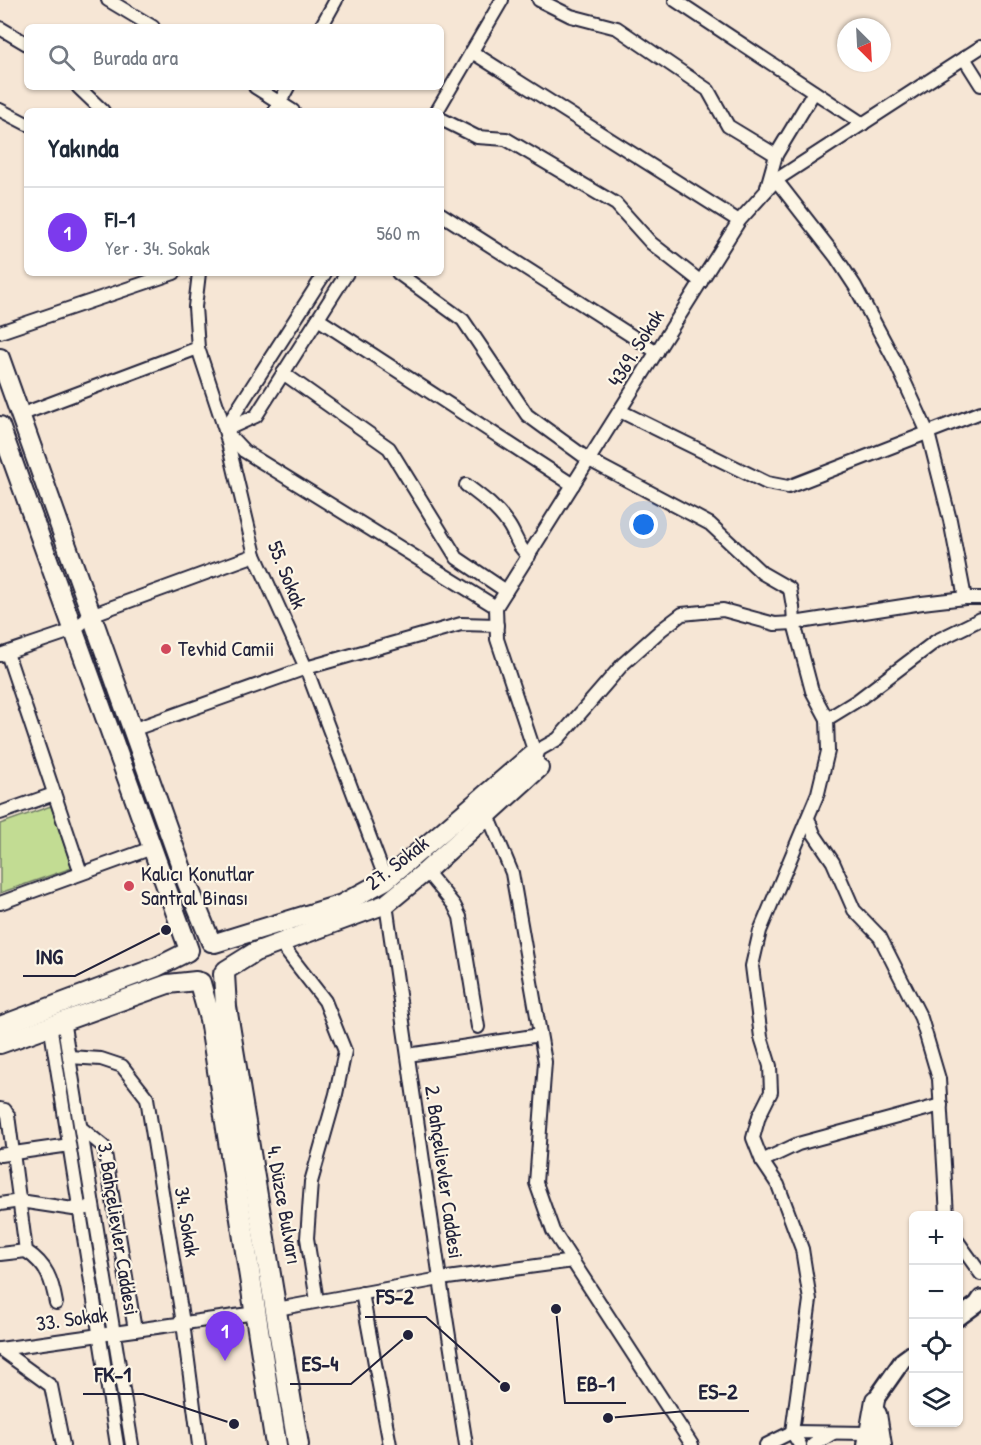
<!DOCTYPE html>
<html lang="tr">
<meta charset="utf-8">
<style>
:root{--surface:#fff;--page:#f2f2f3;--text:#1f2937;--muted:#747a83;--line:#e0e1e3;--accent:#7c3aed}
body{margin:0;font-family:"Patrick Hand",sans-serif;background:var(--page);color:var(--text)}
.controls{position:absolute;right:18px;bottom:18px;display:grid;overflow:hidden;border-radius:9px;box-shadow:0 2px 4px #0004}
.controls button{width:54px;height:54px;display:grid;place-items:center;padding:0;border:0;border-bottom:2px solid var(--line);background:var(--surface);color:var(--text);font:30px sans-serif}
.compass{position:absolute;left:837px;top:18px;width:54px;height:54px;border-radius:50%;background:var(--surface);box-shadow:0 2px 4px #0004;rotate:156deg}
.you{position:absolute;left:644px;top:525px;width:21px;height:21px;margin:-15px;border:4px solid #fff;border-radius:50%;background:#1a73e8;box-shadow:0 0 0 9px #1a73e833}
.badge{display:grid;place-items:center;width:39px;height:39px;border-radius:50%;background:var(--accent);color:#fff;font-size:20px;font-weight:700}
.pin{position:absolute;translate:-50% -50px;filter:drop-shadow(0 2px 3px #0008)}
.pin::after{content:'';position:absolute;top:32px;width:21px;height:18px;background:inherit;clip-path:polygon(0 0,100% 0,50% 100%)}
.list{margin:0;padding:0;list-style:none}
h2{display:flex;justify-content:space-between;align-items:center;height:78px;margin:0;padding:0 24px;font-size:26px}
h2 small{font-size:20px;font-weight:400;color:var(--muted)}
.list li{display:grid;grid-template-columns:39px 1fr auto;gap:18px;align-items:center;box-sizing:border-box;height:90px;padding:0 24px;border-top:2px solid var(--line)}
.list b{display:block;font-size:22px;white-space:nowrap}
.list p{margin:0;font-size:20px;white-space:nowrap;color:var(--muted)}
.list em{font-size:20px;font-style:normal;color:var(--muted)}
.icon{flex:none;width:33px;height:33px;fill:none;stroke:currentColor;stroke-width:2;stroke-linecap:round;stroke-linejoin:round}
.map{position:relative;flex:none;width:981px;height:1445px;overflow:hidden}
.search{position:absolute;background:var(--surface);box-shadow:0 2px 4px #0004;left:24px;top:24px;width:420px;height:66px;display:flex;align-items:center;gap:15px;box-sizing:border-box;padding:0 21px;border-radius:9px;color:var(--muted);font-size:22px}
.panel{position:absolute;background:var(--surface);box-shadow:0 2px 4px #0004;left:24px;top:108px;width:420px;height:168px;border-radius:9px}
.map>svg:first-child{display:block}
</style>
<div class="map">
<svg width="981" height="1445" viewBox="0 0 981 1445">
<rect width="100%" height="100%" fill="#f6e6d5"/>
<filter id="ink" filterUnits="userSpaceOnUse"><feTurbulence type="fractalNoise" baseFrequency=".0167" numOctaves="2"/><feDisplacementMap in="SourceGraphic" scale="12" xChannelSelector="R" yChannelSelector="G"/><feConvolveMatrix kernelMatrix="1 2 1 2 8 2 1 2 1" color-interpolation-filters="sRGB"/></filter>
<g filter="url(#ink)">
<!-- green -->
<path fill="#c2dc93" stroke="#727f67" stroke-width="1.5" d="M51,806L72,868L0,893V824Z"/>
<g fill="none" stroke-linecap="round" stroke-linejoin="round">
<defs>
<g id="minor">
<path d="M108,0L153,27"/>
<path d="M539,0L571,16L617,28L708,90L728,126L776,155"/>
<path d="M675,0L863,124"/>
<path d="M321,27L336,0"/>
<path d="M0,28L27,44"/>
<path d="M472,52L739,221"/>
<path d="M964,58L981,85"/>
<path d="M78,87L103,111"/>
<path d="M255,87L293,111"/>
<path d="M0,110L27,124"/>
<path d="M275,111L288,87"/>
<path d="M437,111L502,0"/>
<path d="M441,119L477,137L506,139L616,204L651,243L701,282"/>
<path d="M776,180L836,257L855,286L895,361L928,433L950,520L965,598"/>
<path d="M767,187L776,155L814,92"/>
<path d="M441,214L657,352"/>
<path d="M199,273L195,307L198,348L225,430L255,555L306,668L386,880"/>
<path d="M398,273L463,320L527,415L589,460L710,524L762,573L790,589L793,607L794,623L812,691L827,719L828,751L818,793L760,931L752,966L761,1037L770,1066L771,1092L759,1116L753,1138L762,1161L778,1185L802,1249L810,1300L792,1432L800,1445"/>
<path d="M318,319L573,485"/>
<path d="M0,332L174,273"/>
<path d="M283,373L389,448L457,558L506,591"/>
<path d="M620,411L767,483L788,487L981,412"/>
<path d="M20,415L198,348"/>
<path d="M225,429L325,273"/>
<path d="M225,430L256,416L347,273"/>
<path d="M226,432L244,451L496,607"/>
<path d="M466,485C482,497 497,508 508,524C516,535 517,547 529,556"/>
<path d="M7,653L81,873"/>
<path d="M0,655L74,630L91,615L255,555"/>
<path d="M827,719L858,700L936,641L981,619"/>
<path d="M132,730L306,668L461,624L497,625"/>
<path d="M535,752L558,739L623,664L661,630L682,614L723,610L775,624L794,623L922,603L965,598H981"/>
<path d="M537,759L497,639L496,607L739,221L776,180L981,47"/>
<path d="M0,813L54,794"/>
<path d="M488,815L512,873L545,1062L536,1183L553,1231L692,1445"/>
<path d="M808,818L814,834L833,862L854,910L880,937L921,1018L939,1079L947,1216"/>
<path d="M426,871L454,905L460,917L478,1027"/>
<path d="M0,903L152,848"/>
<path d="M386,904L440,1279L466,1445"/>
<path d="M280,943L325,1001L345,1051L336,1094L311,1182L307,1238L317,1301"/>
<path d="M63,1020L132,1445"/>
<path d="M50,1024L117,1445"/>
<path d="M408,1055L540,1035"/>
<path d="M69,1057L101,1059L122,1066L147,1098L183,1323L199,1445"/>
<path d="M0,1109L5,1110L8,1115L26,1251C47,1265 52,1280 56,1303"/>
<path d="M81,1128L104,1147L135,1330"/>
<path d="M0,1155L63,1146"/>
<path d="M762,1161L798,1144L941,1105"/>
<path d="M0,1204L20,1201L73,1209L88,1208"/>
<path d="M958,1242L981,1274"/>
<path d="M0,1254L26,1251"/>
<path d="M362,1293L390,1445"/>
<path d="M277,1309L440,1279L573,1261"/>
<path d="M0,1349L256,1313"/>
<path d="M0,1349L51,1386L63,1445"/>
<path d="M766,1445L792,1432L869,1433L874,1436"/>
<path d="M813,1445L833,1433"/>
</g>
<g id="tertiary">
<path d="M958,1318L977,1304L981,1298"/>
<path d="M875,1400L903,1360L914,1352"/>
</g>
<g id="secondary">
<path d="M0,358L187,883L211,942"/>
<path d="M0,426L189,950"/>
<path d="M215,943L342,904L386,880L535,752"/>
<path d="M226,970L255,952L386,904L426,871L539,768"/>
<path d="M0,1026L157,967L187,952"/>
<path d="M0,1044L168,984L196,981"/>
<path d="M877,1414L882,1445"/>
<path d="M867,1445L875,1400"/>
</g>
<g id="primary">
<path d="M224,974L226,1007L298,1445"/>
<path d="M200,983L210,1019L276,1445"/>
</g>
</defs>
<!-- minor casing -->
<use href="#minor" stroke="#22223b" stroke-width="16"/>
<!-- tertiary casing -->
<use href="#tertiary" stroke="#22223b" stroke-width="20"/>
<!-- secondary casing -->
<use href="#secondary" stroke="#22223b" stroke-width="22"/>
<!-- primary casing -->
<use href="#primary" stroke="#22223b" stroke-width="24"/>
<!-- minor -->
<use href="#minor" stroke="#fcf5e5" stroke-width="12"/>
<!-- tertiary -->
<use href="#tertiary" stroke="#fcf5e5" stroke-width="15"/>
<!-- secondary -->
<use href="#secondary" stroke="#fcf5e5" stroke-width="18"/>
<!-- primary -->
<use href="#primary" stroke="#fcf5e5" stroke-width="20"/>
</g>
</g>
<!-- markers -->
<g fill="#d1495b" stroke="#fcf5e5" stroke-width="2">
<circle cx="166" cy="649" r="6"/>
<circle cx="129" cy="886" r="6"/>
</g>
<g text-anchor="middle" stroke-width="4.5" stroke-linejoin="round" paint-order="stroke">
<!-- street labels -->
<g font-size="21" fill="#22223b" stroke="#fcf5e5">
<text transform="translate(636 348) rotate(-58)" y="7">4369. Sokak</text>
<text transform="translate(287 575) rotate(68)" y="7">55. Sokak</text>
<text transform="translate(397 863) rotate(-38)" y="7">27. Sokak</text>
<text transform="translate(444 1172) rotate(82)" y="7">2. Bahçelievler Caddesi</text>
<text transform="translate(284 1205) rotate(80)" y="7">4. Düzce Bulvarı</text>
<text transform="translate(187 1222) rotate(81)" y="7">34. Sokak</text>
<text transform="translate(118 1229) rotate(81)" y="7">3. Bahçelievler Caddesi</text>
<text transform="translate(72 1319) rotate(-8)" y="7">33. Sokak</text>
</g>
<!-- poi labels -->
<g font-size="21" fill="#22223b" stroke="#fcf5e5" text-anchor="start">
<text x="178" y="656">Tevhid Camii</text>
<text x="141" y="881">Kalıcı Konutlar<tspan x="141" dy="24">Santral Binası</tspan></text>
</g>
</g>
<!-- callouts -->
<path fill="none" stroke="#22223b" stroke-width="2" d="M166 930L75 976H23M505 1387L426 1317H365M408 1335L351 1384H290M234 1424L143 1394H83M556 1309L565 1403H626M608 1418L686 1411H749"/>
<g fill="#22223b" stroke="#fcf5e5" stroke-width="2">
<circle cx="166" cy="930" r="6"/>
<circle cx="505" cy="1387" r="6"/>
<circle cx="408" cy="1335" r="6"/>
<circle cx="234" cy="1424" r="6"/>
<circle cx="556" cy="1309" r="6"/>
<circle cx="608" cy="1418" r="6"/>
</g>
<g font-size="22" text-anchor="middle" font-weight="bold" fill="#22223b" stroke="#fcf5e5" stroke-width="4.5" stroke-linejoin="round" paint-order="stroke">
<text x="49" y="964">ING</text>
<text x="395" y="1304">FS-2</text>
<text x="320" y="1371">ES-4</text>
<text x="113" y="1382">FK-1</text>
<text x="596" y="1391">EB-1</text>
<text x="718" y="1399">ES-2</text>
</g>
</svg>
<div class="controls">
<button>+</button>
<button>−</button>
<button><svg class="icon" aria-label="locate" viewBox="0 0 24 24"><circle cx="12" cy="12" r="6"/><path d="M12 2v4M12 18v4M2 12h4M18 12h4"/></svg></button>
<button><svg class="icon" aria-label="layers" viewBox="0 0 24 24"><path d="M12 4l9 5-9 5-9-5zM3 14l9 5 9-5"/></svg></button>
</div>
<svg class="compass" viewBox="-18 -18 36 36"><path d="M0-13l5 13h-10z" fill="#e53935"/><path d="M0 13l5-13h-10z" fill="#747a83"/></svg>
<div class="you"></div>
<div class="pin badge" style="left:225px;top:1361px">1</div>
<div class="search"><svg class="icon" aria-label="search" viewBox="0 0 24 24"><circle cx="10" cy="10" r="6"/><path d="M15 15l6 6"/></svg>Burada ara</div>
<section class="panel">
<h2>Yakında<small></small></h2>
<ul class="list">
<li><span class="badge">1</span><div><b>FI-1</b><p>Yer · 34. Sokak</p></div><em>560 m</em></li>
</ul>
</section>
</div>
